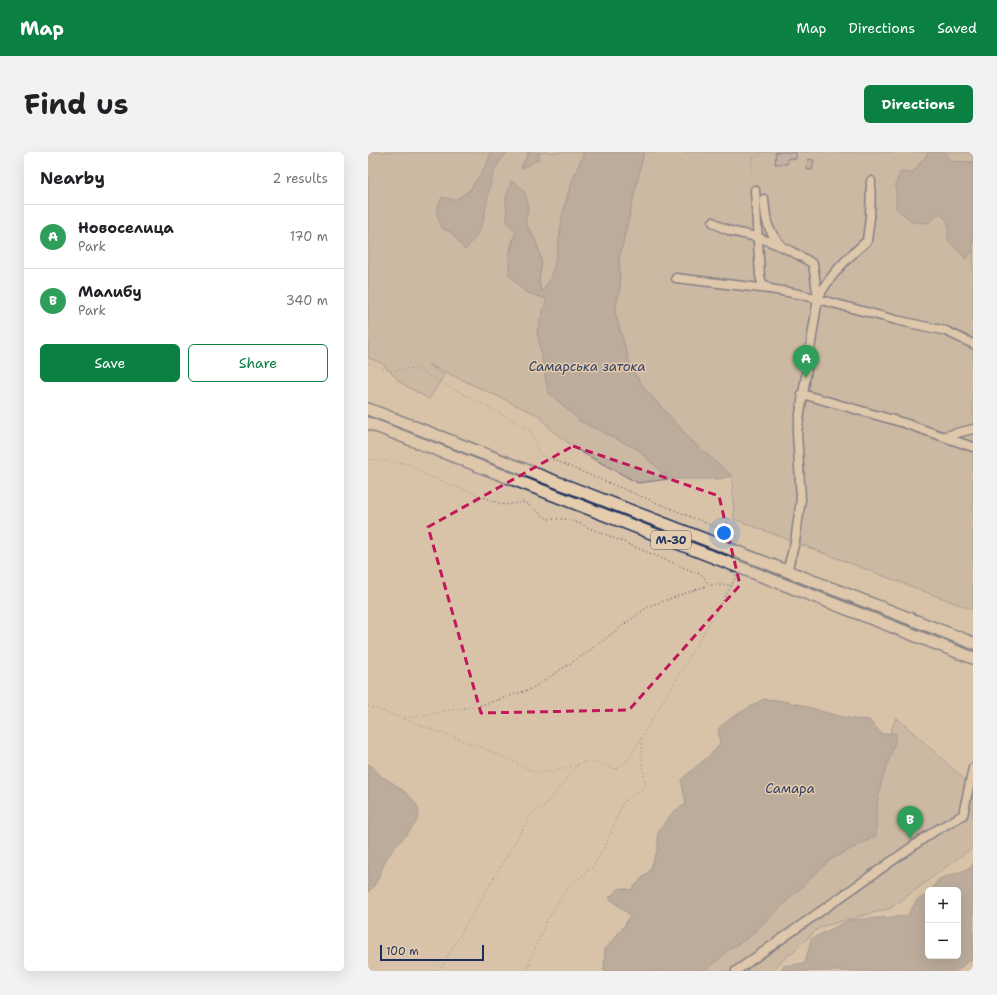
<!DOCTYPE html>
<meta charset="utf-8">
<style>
:root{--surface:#fff;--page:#f2f2f2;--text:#202124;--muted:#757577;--line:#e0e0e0;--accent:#0b8043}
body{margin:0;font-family:"Shantell Sans",sans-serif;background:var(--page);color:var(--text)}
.controls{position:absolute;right:12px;bottom:12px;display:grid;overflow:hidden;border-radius:6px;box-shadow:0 4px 16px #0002}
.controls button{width:36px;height:36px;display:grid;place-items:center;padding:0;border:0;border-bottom:1px solid var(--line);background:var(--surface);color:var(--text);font:20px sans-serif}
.scale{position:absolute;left:12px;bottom:10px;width:104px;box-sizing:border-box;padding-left:4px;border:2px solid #1b2f5e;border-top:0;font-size:11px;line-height:14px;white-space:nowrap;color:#1b2f5e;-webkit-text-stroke:3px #e4ccad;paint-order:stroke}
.you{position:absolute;left:356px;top:381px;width:14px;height:14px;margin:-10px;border:3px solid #fff;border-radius:50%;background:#1a73e8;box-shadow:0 0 0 6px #1a73e833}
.badge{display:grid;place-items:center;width:26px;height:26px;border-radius:50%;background:var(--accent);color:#fff;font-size:13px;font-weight:700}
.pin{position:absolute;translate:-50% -33px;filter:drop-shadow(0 1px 2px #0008)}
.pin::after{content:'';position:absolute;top:21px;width:14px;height:12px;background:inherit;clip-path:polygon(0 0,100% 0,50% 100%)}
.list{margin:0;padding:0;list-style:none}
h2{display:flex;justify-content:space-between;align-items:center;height:52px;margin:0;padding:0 16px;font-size:17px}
h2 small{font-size:13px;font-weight:400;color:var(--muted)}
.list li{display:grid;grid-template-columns:26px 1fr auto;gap:12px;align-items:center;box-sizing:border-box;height:64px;padding:0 16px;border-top:1px solid var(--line)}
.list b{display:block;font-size:15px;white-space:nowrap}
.list p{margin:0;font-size:13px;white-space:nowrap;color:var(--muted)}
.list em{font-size:13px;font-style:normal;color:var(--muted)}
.actions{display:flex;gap:8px;padding:12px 16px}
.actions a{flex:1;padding:9px 0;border:1px solid var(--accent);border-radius:6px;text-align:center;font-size:14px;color:var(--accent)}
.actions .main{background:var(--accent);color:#fff}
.map{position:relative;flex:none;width:605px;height:819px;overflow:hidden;border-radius:6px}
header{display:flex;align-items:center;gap:24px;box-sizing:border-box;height:56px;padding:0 20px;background:var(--accent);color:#fff}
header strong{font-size:19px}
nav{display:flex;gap:22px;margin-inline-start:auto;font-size:14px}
.intro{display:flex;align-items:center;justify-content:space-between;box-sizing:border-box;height:96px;padding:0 24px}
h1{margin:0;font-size:28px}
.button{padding:10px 18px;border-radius:6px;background:var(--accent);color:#fff;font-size:14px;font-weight:700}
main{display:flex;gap:24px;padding:0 24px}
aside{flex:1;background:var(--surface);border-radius:6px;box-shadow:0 4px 16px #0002}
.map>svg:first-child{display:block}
</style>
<header>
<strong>Map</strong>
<nav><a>Map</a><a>Directions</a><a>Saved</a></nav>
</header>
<div class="intro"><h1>Find us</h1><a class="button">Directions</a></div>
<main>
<aside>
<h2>Nearby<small>2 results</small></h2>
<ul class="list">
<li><span class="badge" style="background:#2e9e5b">A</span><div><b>Новоселица</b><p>Park</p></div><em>170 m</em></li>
<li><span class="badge" style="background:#2e9e5b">B</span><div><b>Малибу</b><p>Park</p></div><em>340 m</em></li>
</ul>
<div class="actions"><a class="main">Save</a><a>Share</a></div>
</aside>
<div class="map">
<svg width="605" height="819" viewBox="0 0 605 819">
<rect width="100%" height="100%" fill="#d8c3a8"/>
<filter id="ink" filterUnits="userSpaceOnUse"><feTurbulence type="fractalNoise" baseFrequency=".025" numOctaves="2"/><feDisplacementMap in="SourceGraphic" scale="8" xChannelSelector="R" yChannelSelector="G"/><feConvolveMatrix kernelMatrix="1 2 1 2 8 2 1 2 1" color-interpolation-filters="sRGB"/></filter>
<g filter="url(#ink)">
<!-- green -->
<g fill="#bcad9d" stroke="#6c6e7e">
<path d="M0,0H123L119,12L101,39L87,48L74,76L84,81L115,70C118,48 121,15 140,0H161L153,16L171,7V0H216C210,16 202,32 198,49C190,76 192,118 174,141C167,126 175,120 173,107C171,94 164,81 157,70C132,97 144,111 157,140L179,147L169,179L212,269L269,297L301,327L270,331L211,299L183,278L172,264L60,212L76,223L61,247L33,231L14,211L0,206Z"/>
<path d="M276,0H605V458L366,367L364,324L327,292L277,237L263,216L247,160L252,135L251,107Z"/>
<path d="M528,565L605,635V695L523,756L452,775L403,819H236L237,798L257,773L262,763L241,746L252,736L263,738L282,718L488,679Z"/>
</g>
<!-- water -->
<g fill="#98908f" stroke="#66697b">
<path d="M123,0H140C120,16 121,47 115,69C112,80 104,90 97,98L84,81L74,76L68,60L74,45L87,48L101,39L119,12Z"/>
<path d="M161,0H171V7L153,17Z"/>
<path d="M216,0H276L251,107L252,135L247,160L263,216L277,237L327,292L364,324L351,327H301L269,297L212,269L180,240L169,179L179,147L157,140L141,123V104L148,80L139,70L138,47L143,29C160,35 163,55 157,70C164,81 171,94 173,107C175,120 167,128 174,140C192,119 190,76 198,49C202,32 210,16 216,0Z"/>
<path d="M561,0H577L581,9L605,10V100H603L598,107L580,88V70L572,61L560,71L544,70L528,56V30L533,20L544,21Z"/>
<path d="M395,547C432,547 464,568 501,568L514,582L528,581C527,596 520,608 516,622C509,644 508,662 508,684L462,708L380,786L363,796L342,815L341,819H236L237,798L257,773L262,763L241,746L252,736L263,738L282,718L290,696V680L305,660L318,652L313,628C326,615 340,607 352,592L350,577C363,564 380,557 395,547Z"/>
<path d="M0,612C6,614 7,618 11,622C15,626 22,629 26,632C72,663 44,672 21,703C12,716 13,729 0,740Z"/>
<path d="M605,711V808L599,810L589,819H414L415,814L437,811L443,787L482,768L539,764L549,748L560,742V804H590V738H563L571,727L603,716Z"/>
</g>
<!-- building -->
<g fill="#a99e95" stroke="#1b2f5e">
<path d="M408,0H428V7L420,6L419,12H407Z"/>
<path d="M440,7L446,8L444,18H439Z"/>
</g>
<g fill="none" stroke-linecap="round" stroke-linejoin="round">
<defs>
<g id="minor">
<path d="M387,38L392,124L394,131L402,137L431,142L528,168L578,179L605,192"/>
<path d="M396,47C398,68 398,77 413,93"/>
<path d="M345,70C358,80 372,81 388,85C409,91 427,100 445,112L450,146"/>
<path d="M308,126L401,137"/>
<path d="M434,242L536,271L605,295"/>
<path d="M577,284L605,277"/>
<path d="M419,419L427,390L433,347L429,281L450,146C462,123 479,106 499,89L502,65L503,29"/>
<path d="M368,819L565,680L595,663L605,616"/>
</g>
<g id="highway">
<path d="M0,257L605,491"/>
<path d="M0,271L605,506"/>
</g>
</defs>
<!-- minor casing -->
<use href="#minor" stroke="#1b2f5e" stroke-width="11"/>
<!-- highway casing -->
<use href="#highway" stroke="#1b2f5e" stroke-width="14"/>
<!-- path -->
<g stroke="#1b2f5e" stroke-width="1" stroke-dasharray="1 3" stroke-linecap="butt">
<path d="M383,0L384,23"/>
<path d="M385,6L397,0"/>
<path d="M0,211L22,219L46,216L162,277L171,302L369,384L372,391"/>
<path d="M0,307L42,312L55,322L136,353L156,350L180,367H200L334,423L341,433"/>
<path d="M0,554L115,596L169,621L201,616L219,609L248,617L260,608L364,433L368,423"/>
<path d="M37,566L114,553L163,537L217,502L281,454L341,433H364"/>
<path d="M71,819L163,663L178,652L210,613"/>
<path d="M158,819L178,770L199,737L225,715L238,692L255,650L278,634L274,613V585"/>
</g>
<!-- minor -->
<use href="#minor" stroke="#e4ccad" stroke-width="8"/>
<!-- highway -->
<use href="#highway" stroke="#e4ccad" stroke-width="11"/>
</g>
</g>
<!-- marked area -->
<path d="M0 0H605V819H0ZM205,294L351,344L372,433L261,558L113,561L60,375Z" fill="#d8c3a8" fill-opacity=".55" fill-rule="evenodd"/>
<path fill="none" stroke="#c2185b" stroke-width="3" stroke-dasharray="8 5" stroke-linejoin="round" d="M205,294L351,344L372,433L261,558L113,561L60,375Z"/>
<g text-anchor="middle" stroke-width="3" stroke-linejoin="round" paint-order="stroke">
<!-- shield labels -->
<rect fill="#e4ccad" stroke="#575e76" stroke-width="1" x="283" y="379" width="40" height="18" rx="3"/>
<g font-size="11" font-weight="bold" fill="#1b2f5e">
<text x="303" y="392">М-30</text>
</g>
<!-- water labels -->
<g font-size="13" font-style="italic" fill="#2e3e65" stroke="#e4ccad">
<text x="219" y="219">Самарська затока</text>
<text x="422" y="641">Самара</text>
</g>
</g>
</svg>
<div class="controls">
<button>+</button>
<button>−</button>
</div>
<div class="scale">100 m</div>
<div class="you"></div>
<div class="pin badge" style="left:438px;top:226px;background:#2e9e5b">A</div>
<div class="pin badge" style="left:542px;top:687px;background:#2e9e5b">B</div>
</div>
</main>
